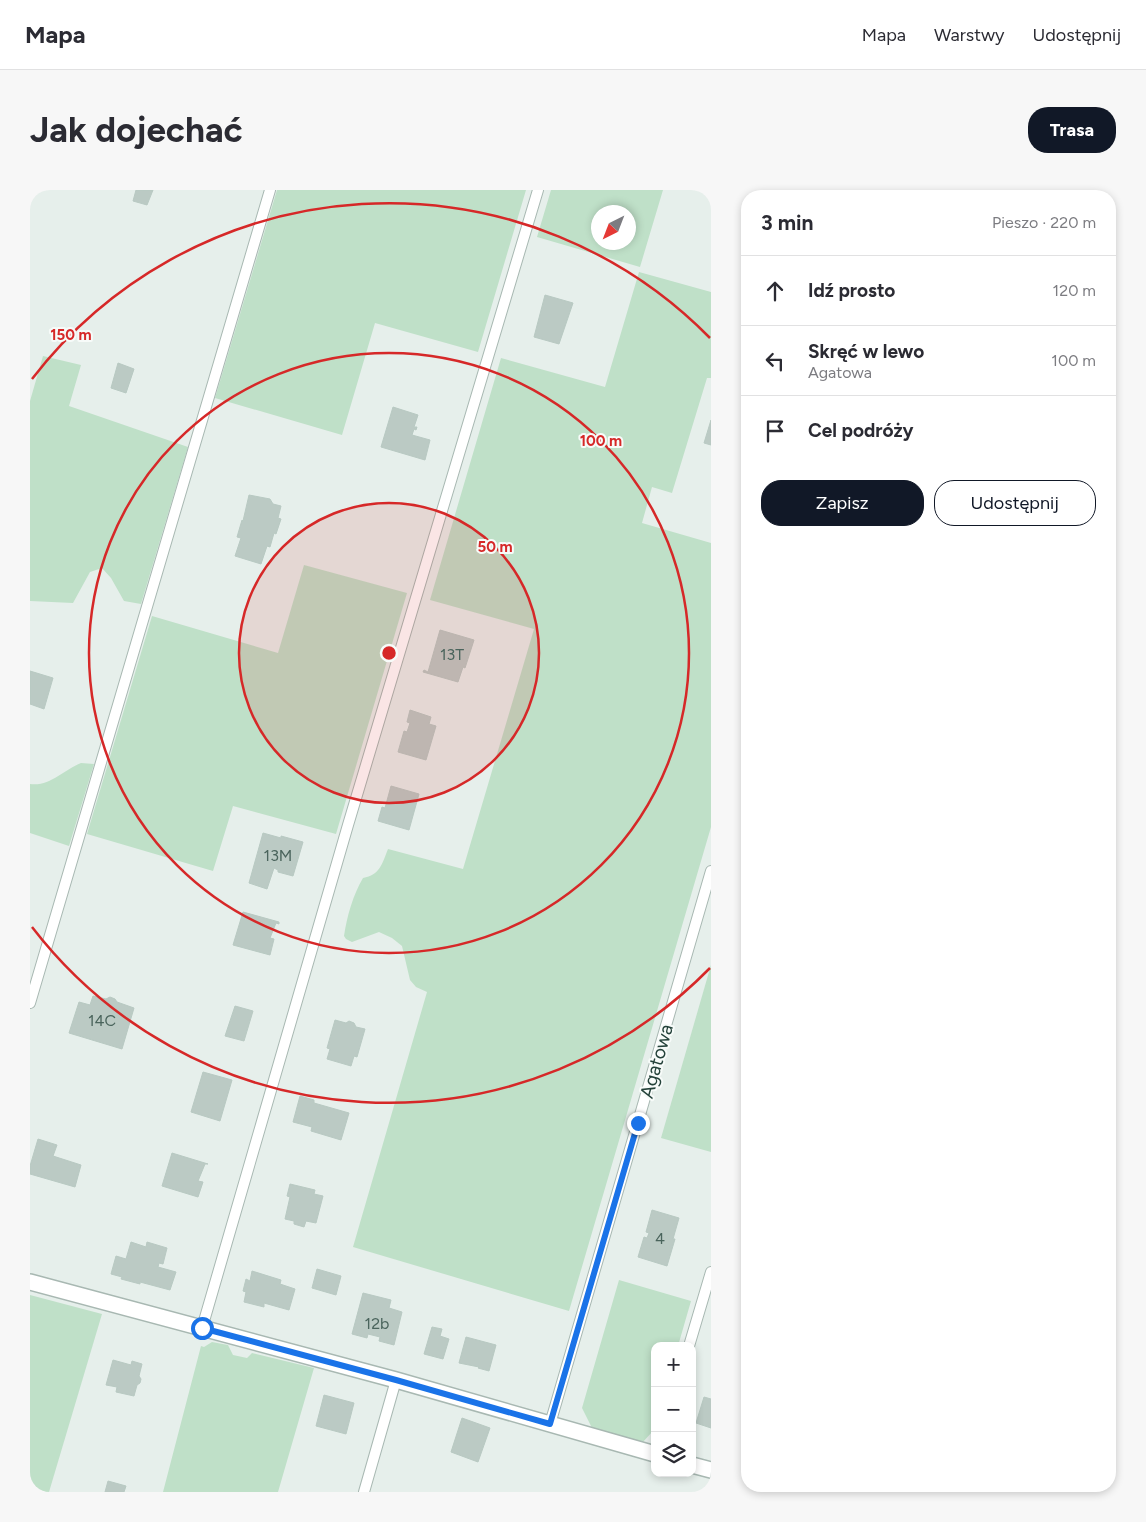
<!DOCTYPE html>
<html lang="pl">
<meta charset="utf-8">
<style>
:root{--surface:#fff;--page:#f7f7f7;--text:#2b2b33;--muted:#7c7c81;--line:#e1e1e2;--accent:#111827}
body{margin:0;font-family:Figtree,sans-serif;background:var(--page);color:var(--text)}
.controls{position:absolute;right:15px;bottom:15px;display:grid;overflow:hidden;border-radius:10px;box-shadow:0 2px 8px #0003}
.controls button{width:45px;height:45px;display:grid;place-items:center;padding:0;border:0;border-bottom:1px solid var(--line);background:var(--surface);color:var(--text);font:25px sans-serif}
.compass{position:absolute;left:561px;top:15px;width:45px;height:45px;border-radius:50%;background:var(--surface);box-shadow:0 2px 8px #0003;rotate:222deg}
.stop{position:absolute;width:15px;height:15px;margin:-11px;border:4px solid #1a73e8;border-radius:50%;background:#fff}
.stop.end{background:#1a73e8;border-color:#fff;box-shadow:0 1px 5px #0008}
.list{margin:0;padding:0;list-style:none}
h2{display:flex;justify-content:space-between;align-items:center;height:65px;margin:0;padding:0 20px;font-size:21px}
h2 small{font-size:16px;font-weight:400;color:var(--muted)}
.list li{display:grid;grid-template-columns:32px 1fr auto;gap:15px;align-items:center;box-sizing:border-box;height:70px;padding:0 20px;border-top:1px solid var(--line)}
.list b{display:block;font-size:19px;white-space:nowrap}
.list p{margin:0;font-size:16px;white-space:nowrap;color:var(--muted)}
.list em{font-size:16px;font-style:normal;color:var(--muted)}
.actions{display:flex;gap:10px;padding:15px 20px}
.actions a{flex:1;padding:11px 0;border:1px solid var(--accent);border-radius:20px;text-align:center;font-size:18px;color:var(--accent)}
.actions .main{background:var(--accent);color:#fff}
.icon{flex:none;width:28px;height:28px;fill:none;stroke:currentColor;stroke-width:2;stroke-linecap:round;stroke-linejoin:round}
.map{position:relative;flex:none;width:681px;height:1302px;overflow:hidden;border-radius:20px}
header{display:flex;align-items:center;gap:30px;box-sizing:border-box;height:70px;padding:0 25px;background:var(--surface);border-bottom:1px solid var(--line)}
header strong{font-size:24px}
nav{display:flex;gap:28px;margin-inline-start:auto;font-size:18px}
.intro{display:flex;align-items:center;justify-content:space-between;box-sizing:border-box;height:120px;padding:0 30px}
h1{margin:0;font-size:35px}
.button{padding:12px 22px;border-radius:20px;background:var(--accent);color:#fff;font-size:18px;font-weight:700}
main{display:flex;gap:30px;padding:0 30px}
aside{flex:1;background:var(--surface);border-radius:20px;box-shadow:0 2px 8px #0003}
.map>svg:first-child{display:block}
</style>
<header>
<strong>Mapa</strong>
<nav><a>Mapa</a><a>Warstwy</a><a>Udostępnij</a></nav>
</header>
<div class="intro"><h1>Jak dojechać</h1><a class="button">Trasa</a></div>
<main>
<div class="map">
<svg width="681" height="1302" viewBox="0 0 681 1302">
<rect width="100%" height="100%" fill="#e6efeb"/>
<!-- green -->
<g fill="#bfe0c8" fill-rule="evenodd">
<path d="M247,0H496L448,162L345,133L312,245L185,208Z"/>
<path d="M521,0H633L610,77L507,47ZM568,22H598V52H568Z"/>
<path d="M609,82L681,102V188H677L642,303L622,297L612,333L681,353V637L539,1121L323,1057L397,802L386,797L380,790L372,756L362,748L349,742L322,752L316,749L314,746C317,726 323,705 333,688C350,685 352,674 358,659L433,679L504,439L400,410L471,168L575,197Z"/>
<path d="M13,166L51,175L39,216L158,257L111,414L94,411L81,388L72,378L60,382L43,413L0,411V211Z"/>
<path d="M274,375L377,403L306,644L203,616L183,681L57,644L122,426L248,463Z"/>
<path d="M51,573L64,574L39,656L0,643V594C19,597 34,580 51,573Z"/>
<path d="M681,775V962L631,948Z"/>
<path d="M589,1090L661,1111L648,1156H625V1236L623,1241L612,1253L562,1238L552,1218Z"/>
<path d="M0,1105L72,1124L19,1302H0Z"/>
<path d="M182,1152L198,1155L203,1165L217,1168L222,1163L284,1178L248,1302H133L171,1156L174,1157Z"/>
</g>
<!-- building -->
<g fill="#bbcac4" stroke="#b8c9c2">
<path d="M106,0H123L117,15L103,11Z"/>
<path d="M515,105L543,113L529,154L504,147Z"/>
<path d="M88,173L104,179L96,203L81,198Z"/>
<path d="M363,217L388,225L384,237H387L386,240L384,239L382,245L400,250L395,270L351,257Z"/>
<path d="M681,230V255L674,253Z"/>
<path d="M219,305L240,309L243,314L251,316L248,328L251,329L246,344L244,343L240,357L237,356L231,374L205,366L211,348L207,347L212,330L213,331Z"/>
<path d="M410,440L444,450L435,478L433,477L428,492L393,482L394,480L398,482Z"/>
<path d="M0,481L23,488L14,519L0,514Z"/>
<path d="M380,520L401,527L399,534L406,536L396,570L368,562L374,541L377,542L380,533L377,532Z"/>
<path d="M361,596L389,604L379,640L348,631L352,617L355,618Z"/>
<path d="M233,643L251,648V646L273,652L263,686L248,682V680L244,678L237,699L219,693Z"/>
<path d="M213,722L249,732V734L246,733L240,748L244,749L240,765L203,755Z"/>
<path d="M63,806L76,809L80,807L85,809L87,812L104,818L92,859L39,843L49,812L60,815Z"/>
<path d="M205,816L223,821L214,851L195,846Z"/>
<path d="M305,830L316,833L319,831L324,833L326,837L335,839L327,867L324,866L321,876L297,869L300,859L297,858Z"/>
<path d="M173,882L202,890L190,931L161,922Z"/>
<path d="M270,906L284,910V913L319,923L311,950L281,941L282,937L263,932Z"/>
<path d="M8,949L27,955L23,966L51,975L45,997L0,984V976Z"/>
<path d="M142,963L178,974H175L168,991L173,992L168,1007L132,996Z"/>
<path d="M260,994L285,1000L284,1004L293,1006L286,1033L276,1031L274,1037L264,1034V1031L255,1029L260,1007L257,1006Z"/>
<path d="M622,1020L649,1028L643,1049H645L637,1076L608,1067L614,1047L617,1048L619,1043L616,1042Z"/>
<path d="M101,1052L116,1057L117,1052L137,1058L133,1074L129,1073L128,1077L146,1082L140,1100L110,1092V1094L91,1089L92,1087L81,1084L86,1066L96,1069Z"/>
<path d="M287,1079L311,1086L306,1105L282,1098Z"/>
<path d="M222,1081L251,1090L250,1094L265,1099L259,1120L234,1113V1117L214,1112L216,1102L213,1101L216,1089L220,1091Z"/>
<path d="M333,1103L361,1110L359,1118L372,1122L364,1155L349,1151L350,1147L338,1144L337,1148L322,1144Z"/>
<path d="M402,1137L412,1139L410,1146L419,1149L413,1169L394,1164Z"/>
<path d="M436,1147L466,1155L459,1181L448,1178L449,1177L429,1173Z"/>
<path d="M83,1170L101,1175L102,1171L112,1174L109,1186L111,1189L110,1193L107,1195L104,1206L86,1202L87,1197L76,1195Z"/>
<path d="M294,1205L324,1213L316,1244L286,1236Z"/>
<path d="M674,1207L681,1209V1238L666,1233Z"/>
<path d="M432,1228L460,1238L448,1272L421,1262Z"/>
<path d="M78,1291L96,1296L94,1302H75Z"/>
</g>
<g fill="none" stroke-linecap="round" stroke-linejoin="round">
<defs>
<g id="service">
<path d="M0,813L240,0"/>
<path d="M172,1138L318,635L508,0"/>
<path d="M659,1156L681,1082"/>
<path d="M520,1234L681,681"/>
<path d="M334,1302L366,1190"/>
</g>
<g id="minor">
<path d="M0,1092L366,1190L625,1264"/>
<path d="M662,1275L681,1280"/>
</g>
</defs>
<!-- service casing -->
<use href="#service" stroke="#a8b8b2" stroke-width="12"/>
<!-- minor casing -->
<use href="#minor" stroke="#a8b8b2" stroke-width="18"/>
<!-- service -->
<use href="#service" stroke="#fff" stroke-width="10"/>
<!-- minor -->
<use href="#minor" stroke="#fff" stroke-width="15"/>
</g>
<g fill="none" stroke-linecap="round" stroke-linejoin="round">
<!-- route -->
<path stroke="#1a73e8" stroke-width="6" d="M172,1138L366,1190L520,1234L608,933"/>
</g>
<!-- distance rings -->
<circle cx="359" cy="463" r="150" fill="#d62828" fill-opacity=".12"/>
<g fill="none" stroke="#d62828" stroke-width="2.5">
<circle cx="359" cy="463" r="150"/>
<circle cx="359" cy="463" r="300"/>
<path d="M680 778A450 450 0 0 1 2 737M2 189A450 450 0 0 1 680 148"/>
</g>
<g text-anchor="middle" stroke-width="4" stroke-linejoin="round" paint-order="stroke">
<!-- number labels -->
<g font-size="16" fill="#4a645c">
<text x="422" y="470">13T</text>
<text x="248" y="671">13M</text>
<text x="72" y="836">14C</text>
<text x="630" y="1054">4</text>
<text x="347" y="1139">12b</text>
</g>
<!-- street labels -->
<g font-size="19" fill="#24423a" stroke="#f7fbf9">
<text transform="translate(626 871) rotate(-74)" y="7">Agatowa</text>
</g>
</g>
<circle cx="359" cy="463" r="8" fill="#d62828" stroke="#f7fbf9" stroke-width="2.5"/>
<g font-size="15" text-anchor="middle" font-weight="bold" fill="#d62828" stroke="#f7fbf9" stroke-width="4" stroke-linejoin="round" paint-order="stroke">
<text x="41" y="150">150 m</text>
<text x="571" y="256">100 m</text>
<text x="465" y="362">50 m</text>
</g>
</svg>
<div class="controls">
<button>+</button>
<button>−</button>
<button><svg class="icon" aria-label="layers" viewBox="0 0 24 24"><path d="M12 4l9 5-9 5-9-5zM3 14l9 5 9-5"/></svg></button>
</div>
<svg class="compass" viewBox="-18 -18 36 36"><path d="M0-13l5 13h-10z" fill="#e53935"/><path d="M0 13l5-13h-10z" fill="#7c7c81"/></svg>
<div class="stop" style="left:172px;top:1138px"></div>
<div class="stop end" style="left:608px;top:933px"></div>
</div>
<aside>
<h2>3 min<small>Pieszo · 220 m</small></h2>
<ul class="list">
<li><svg class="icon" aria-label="ahead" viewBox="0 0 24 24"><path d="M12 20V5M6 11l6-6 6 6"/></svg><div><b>Idź prosto</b></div><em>120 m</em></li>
<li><svg class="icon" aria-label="left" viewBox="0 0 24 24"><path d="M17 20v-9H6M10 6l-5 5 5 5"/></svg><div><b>Skręć w lewo</b><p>Agatowa</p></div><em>100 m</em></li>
<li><svg class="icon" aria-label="arrive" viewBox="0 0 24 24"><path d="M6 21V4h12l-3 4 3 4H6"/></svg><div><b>Cel podróży</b></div></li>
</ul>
<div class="actions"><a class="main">Zapisz</a><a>Udostępnij</a></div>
</aside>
</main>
